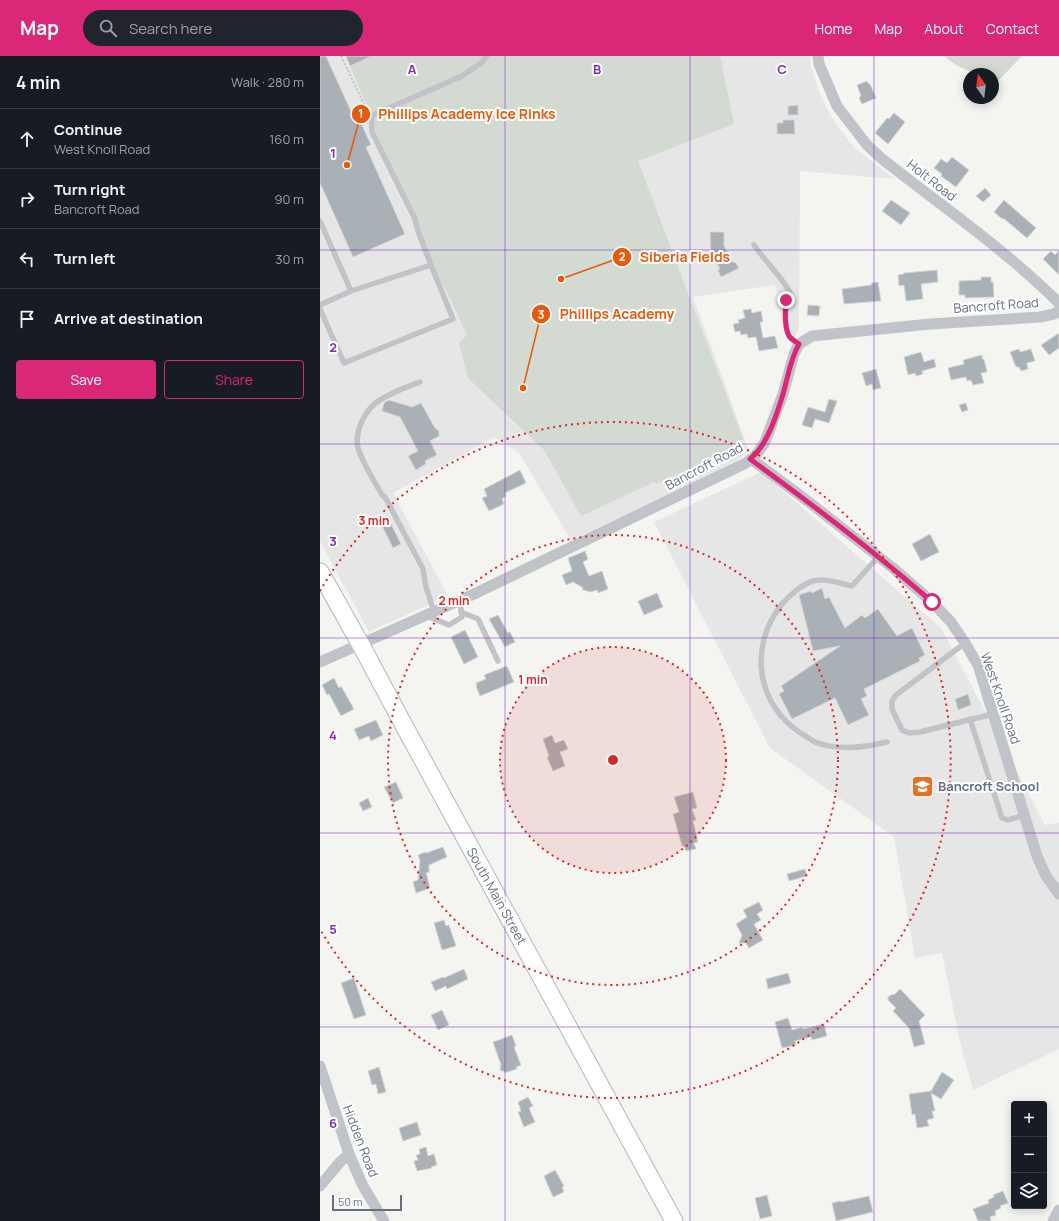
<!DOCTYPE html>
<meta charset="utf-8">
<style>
:root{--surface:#171b24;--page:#20242c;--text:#f1f3f6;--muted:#9ea1a6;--line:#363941;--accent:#db2777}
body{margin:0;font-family:Manrope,sans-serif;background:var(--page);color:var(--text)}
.controls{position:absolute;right:12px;bottom:12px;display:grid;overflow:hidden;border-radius:4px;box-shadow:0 2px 10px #0003}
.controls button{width:36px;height:36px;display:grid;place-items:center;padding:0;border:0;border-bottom:1px solid var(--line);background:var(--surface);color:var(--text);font:20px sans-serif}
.compass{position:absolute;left:643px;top:12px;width:36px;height:36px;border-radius:50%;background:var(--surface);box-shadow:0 2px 10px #0003;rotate:346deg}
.scale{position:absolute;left:12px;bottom:10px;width:70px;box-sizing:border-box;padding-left:4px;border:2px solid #647082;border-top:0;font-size:11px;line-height:14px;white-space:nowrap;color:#647082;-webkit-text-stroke:3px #fff;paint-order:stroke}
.stop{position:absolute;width:12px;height:12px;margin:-9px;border:3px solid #db2777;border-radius:50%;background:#fff}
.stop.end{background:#db2777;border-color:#fff;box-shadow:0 1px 4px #0008}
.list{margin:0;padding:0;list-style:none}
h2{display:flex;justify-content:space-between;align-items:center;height:52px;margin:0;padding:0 16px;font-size:17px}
h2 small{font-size:13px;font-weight:400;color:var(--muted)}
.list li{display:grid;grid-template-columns:26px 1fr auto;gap:12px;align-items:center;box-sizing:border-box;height:60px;padding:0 16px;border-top:1px solid var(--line)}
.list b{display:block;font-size:15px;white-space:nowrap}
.list p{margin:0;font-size:13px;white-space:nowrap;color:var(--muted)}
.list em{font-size:13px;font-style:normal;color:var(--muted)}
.actions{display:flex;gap:8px;padding:12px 16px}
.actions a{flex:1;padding:9px 0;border:1px solid var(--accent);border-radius:4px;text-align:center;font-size:14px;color:var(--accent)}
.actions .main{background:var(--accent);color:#fff}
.icon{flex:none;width:22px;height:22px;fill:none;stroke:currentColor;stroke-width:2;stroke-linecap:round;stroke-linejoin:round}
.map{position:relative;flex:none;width:739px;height:1165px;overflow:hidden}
header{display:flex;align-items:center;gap:24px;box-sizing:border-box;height:56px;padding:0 20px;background:var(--accent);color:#fff}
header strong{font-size:19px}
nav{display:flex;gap:22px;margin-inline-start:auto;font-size:14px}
.search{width:280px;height:36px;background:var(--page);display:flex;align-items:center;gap:10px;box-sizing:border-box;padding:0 14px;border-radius:22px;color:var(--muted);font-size:15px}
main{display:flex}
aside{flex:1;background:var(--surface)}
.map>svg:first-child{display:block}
</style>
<header>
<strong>Map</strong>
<div class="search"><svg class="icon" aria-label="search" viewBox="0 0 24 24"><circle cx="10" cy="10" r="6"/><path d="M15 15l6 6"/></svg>Search here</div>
<nav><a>Home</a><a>Map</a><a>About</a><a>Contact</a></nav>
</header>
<main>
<aside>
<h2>4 min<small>Walk · 280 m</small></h2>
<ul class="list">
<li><svg class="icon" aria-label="ahead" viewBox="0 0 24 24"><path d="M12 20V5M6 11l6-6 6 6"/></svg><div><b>Continue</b><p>West Knoll Road</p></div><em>160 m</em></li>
<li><svg class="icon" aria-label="right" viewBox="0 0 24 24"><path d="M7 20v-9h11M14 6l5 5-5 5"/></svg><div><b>Turn right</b><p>Bancroft Road</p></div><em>90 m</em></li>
<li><svg class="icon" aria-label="left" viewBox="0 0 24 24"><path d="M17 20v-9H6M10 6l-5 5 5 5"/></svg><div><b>Turn left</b></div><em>30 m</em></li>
<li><svg class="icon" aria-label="arrive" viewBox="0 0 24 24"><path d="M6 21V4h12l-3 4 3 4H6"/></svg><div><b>Arrive at destination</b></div></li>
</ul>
<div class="actions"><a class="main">Save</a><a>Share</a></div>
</aside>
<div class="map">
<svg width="739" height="1165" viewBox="0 0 739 1165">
<rect width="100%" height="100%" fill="#f4f5f1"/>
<!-- built -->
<g fill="#e5e6e5">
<path d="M0,0H490L491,10L498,33L508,55L521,75L537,94L575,123L480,115L479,272L474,284L468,268L464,245L454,229L373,241L429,395L417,404L383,423L251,484L199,397L174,381L73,437L128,540L49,576L0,485Z"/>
<path d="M441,416L621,572L725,769L739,767V993L653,1034L639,982L622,897L595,902L574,781L450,692L334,466Z"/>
</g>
<!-- green -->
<g fill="#d3dad1">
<path d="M26,0H400L414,68L318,105L423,383L411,389L413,393L336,428L334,426L261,460L224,394L148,322L139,287L147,279L128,238L111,209L98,175L53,76L51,60Z"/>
<path d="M624,0H702L678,25L673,23V18C653,18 639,13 624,0Z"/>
</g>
<!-- building -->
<g fill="#a9b0b6" stroke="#d6d6d4">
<path d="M0,0H6L34,62L38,60L51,89L46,91L85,178L33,201L0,127Z"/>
<path d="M26,0H52L30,10Z"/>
<path d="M547,25L549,28H550L556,42L542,48L539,42L541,40L537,29Z"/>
<path d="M478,49V59H468V50Z"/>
<path d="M574,57L585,66L568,88L555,77L567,62L569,63Z"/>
<path d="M463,64H474L475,78H457V67H463Z"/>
<path d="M632,101L649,114L636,131L621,120L622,118L614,112L621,103L627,107Z"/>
<path d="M665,132L671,139L663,146L656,140Z"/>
<path d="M571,144L590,157L581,169L562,155Z"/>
<path d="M684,144L716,172L707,182L683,162L682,163L674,156Z"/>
<path d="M390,176H404V190L413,207L415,206L419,212L401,221L398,214L400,213L391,196Z"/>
<path d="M739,194V219L723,203L731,195L735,199Z"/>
<path d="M617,214L618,226L601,228L603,243L586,245L584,229L579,230L578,219L584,218V217Z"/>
<path d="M661,221H671V226H673L674,241L645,242V239H639V225L661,224Z"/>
<path d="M558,226L561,245L524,248L522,233L551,229L552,227Z"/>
<path d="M488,249L500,250L499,260L487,259Z"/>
<path d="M431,253L432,257L441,255L443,266H440L443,282L455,280L458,292L439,295L436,281L428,282L427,278L421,279L420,275L415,276L413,268L419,267L418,264L425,262L423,254Z"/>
<path d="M739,277V292L729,299L721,289Z"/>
<path d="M699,293L700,296L711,293L715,305L707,307L708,313L701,315L699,311H696L690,296Z"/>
<path d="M601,296L604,306L614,303L616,311L602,315L603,318L596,320L595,317L588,319L584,301Z"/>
<path d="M662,299V303H664L667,316L661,317L664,327L653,329L651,324L647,325L646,321L631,324L628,312L644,308L643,304Z"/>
<path d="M556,313L561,332L553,334L552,328L546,330L542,317Z"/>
<path d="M509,343L517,345L509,367L495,363L492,372L482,369L488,351L505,356Z"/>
<path d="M69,344L92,351L101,347L115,372L119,375V380L110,385L117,399L105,405L106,408L96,414L88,400L98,395L80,361L62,355L64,347Z"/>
<path d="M646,347L648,354L642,356L639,349Z"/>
<path d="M200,414L206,427L185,437L186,440L182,443L184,448L169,455L162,442L167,440L164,433Z"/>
<path d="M67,460L81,488L73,492L59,464Z"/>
<path d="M610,478L619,496L601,505L592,488Z"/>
<path d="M265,495L268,503L263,506L269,520L282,515L288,533L278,537L277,534L271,536L263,534L262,531L253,526L246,529L242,519L252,515L248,502Z"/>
<path d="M502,532L505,543L509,541L525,572L542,559L545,562L558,553L577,580L592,572L605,599L599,602L600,605L544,633L547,640L541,643L549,659L528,669L515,642L472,663L459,638L464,635L461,630L520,590L493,595L479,539L491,535L492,537Z"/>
<path d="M337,537L343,551L324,559L318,545Z"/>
<path d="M178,559L188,577L190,576L195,586L185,591L169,563Z"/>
<path d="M145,574L158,601L144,608L131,581Z"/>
<path d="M187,610L194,626L160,640L156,630H157L156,627L166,623L164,619Z"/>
<path d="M14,622L19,632L21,630L34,653L21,660L9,638L7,639L2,629Z"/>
<path d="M648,638L651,649L638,654L635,643Z"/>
<path d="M56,664L63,679L51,685L49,680L39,684L34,673Z"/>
<path d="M232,679L235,687L244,684L248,693L240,696L245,710L233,715L227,701L229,700L223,683Z"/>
<path d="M76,726L83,742L73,747L64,731Z"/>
<path d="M373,736L377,752L372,753L376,764L373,765L378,786L374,787L376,793L366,795L364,790H362L353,758L359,756L354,741Z"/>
<path d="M48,742L52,751L43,755L39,747Z"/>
<path d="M123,791L127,801L109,809V817L106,816L110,832L96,837L93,826L98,824L100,805L98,799L105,796L106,797Z"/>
<path d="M485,813L487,820L469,825L467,818Z"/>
<path d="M439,846L443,854L437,858L441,864L434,868L443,884L429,892L426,887H419L422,879L416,868L427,861L423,854Z"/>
<path d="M124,864L126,870L129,869L136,890L122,894L114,867Z"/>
<path d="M144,913L148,923L127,933L126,930L115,935L111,926L123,921L124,922Z"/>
<path d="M468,917L471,927L448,933L446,923Z"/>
<path d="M34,922L46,959L34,963L21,927Z"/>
<path d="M580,933L605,959L599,965L605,988L594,991L589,972L573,955L576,952L568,944V941L571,939L575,938Z"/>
<path d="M122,954L129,969L118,974L111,959Z"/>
<path d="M468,962L472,974L482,971L483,973L504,968L507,980L492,984L491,981L475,985L476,989L462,992L455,966Z"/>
<path d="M192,979L196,990L194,991L201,1009L196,1011L197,1013L184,1017V1015H181L180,1012L181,1009L173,986Z"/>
<path d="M59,1011L66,1036L58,1038L56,1028L52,1029L48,1015Z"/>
<path d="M622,1016L634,1024L621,1043L611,1037L615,1055H612L614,1062L607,1064L609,1070L597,1072L595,1058L592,1059L589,1038L611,1035Z"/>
<path d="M208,1041L213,1050L209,1052L215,1066L204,1071L198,1056L201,1055L198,1046Z"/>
<path d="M97,1066L101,1079L83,1085L79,1072Z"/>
<path d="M106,1091L108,1100L114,1098L117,1109L111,1111L112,1112L97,1115L94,1105L98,1104L96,1099L100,1098L99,1093Z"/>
<path d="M235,1114L244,1130L242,1131L244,1136L233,1141L224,1120Z"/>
<path d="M683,1135L688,1147L680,1150L681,1152L675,1155L676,1159L670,1161L671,1165H658L653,1153L669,1147L668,1144L674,1141L673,1139Z"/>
<path d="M447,1139L452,1160L440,1163L435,1142Z"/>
<path d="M549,1140L553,1156L516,1165L512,1147L520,1145L521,1146Z"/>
</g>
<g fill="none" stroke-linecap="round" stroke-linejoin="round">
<defs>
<path id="primary" d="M0,516L41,589L81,664L354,1165"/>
</defs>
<!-- primary casing -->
<use href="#primary" stroke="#b3b6bb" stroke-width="19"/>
<!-- path -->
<path stroke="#b8babd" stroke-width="1.5" stroke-dasharray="2 2" stroke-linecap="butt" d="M21,0L47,54"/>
<!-- lane -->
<g stroke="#c0c3c7" stroke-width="5.5">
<path d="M0,165L31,235"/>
<path d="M434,189C445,205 460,219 470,236C465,247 463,268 469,280C471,283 476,286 479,288"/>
<path d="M0,249L31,235L111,209L98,175L95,163L52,76L51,60L142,20L161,7L167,0"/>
<path d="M0,253L24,307L133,263L111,209"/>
<path d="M100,326C87,331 72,336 60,344C46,352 34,375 38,392C43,408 54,424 62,439L65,441L103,513L106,531L114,556"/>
<path d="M558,501L532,530C519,527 506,522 493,525C482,528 469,540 462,548C428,590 436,649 482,678C486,680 490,684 495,686C518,695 543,692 567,686"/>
<path d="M141,556L158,563L178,605"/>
<path d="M107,560L129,569L142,561L140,545"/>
<path d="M645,587L576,639L572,645V653L582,674L589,677L600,676L673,658"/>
<path d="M650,663L682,762L688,764L705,759"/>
</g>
<!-- street -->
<g stroke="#c0c3c7" stroke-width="11">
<path d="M498,0L499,8L517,50L547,89L561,102C620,149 686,194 739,247"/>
<path d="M431,403L485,443L573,512L612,546L631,566L645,587L658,609L717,800L726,820L739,838"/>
<path d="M0,606L154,538L426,407L436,399L445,386L463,338L474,298L479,288L492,280L610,268L720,261L734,258L739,255"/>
<path d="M0,1010L29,1098L43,1130L64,1165"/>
<path d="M0,1130L20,1106L29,1098"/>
<path d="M733,1165L739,1154"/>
</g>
<!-- primary -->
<use href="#primary" stroke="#fff" stroke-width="17"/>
</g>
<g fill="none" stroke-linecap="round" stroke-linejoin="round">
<!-- route -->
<path stroke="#db2777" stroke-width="5" d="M466,244C465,255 464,270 469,280C471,283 476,286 479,288C470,304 468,321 463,338C457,358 447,390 430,403C493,449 554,495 612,546"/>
</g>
<!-- grid -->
<path fill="none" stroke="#7b2cbf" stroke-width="1" stroke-opacity="0.55" d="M185,0V1165M370,0V1165M554,0V1165M0,194H739M0,388H739M0,582H739M0,777H739M0,971H739"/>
<!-- distance rings -->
<circle cx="293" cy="704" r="113" fill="#d62828" fill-opacity=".12"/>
<g fill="none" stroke="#d62828" stroke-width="2" stroke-dasharray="2 4">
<circle cx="293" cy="704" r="113"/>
<circle cx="293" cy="704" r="225"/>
<path d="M0 535A338 338 0 1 1 0 873"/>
</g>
<!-- icons -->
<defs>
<symbol id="school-square" viewBox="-11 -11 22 22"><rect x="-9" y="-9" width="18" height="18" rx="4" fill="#e07327" stroke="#fff"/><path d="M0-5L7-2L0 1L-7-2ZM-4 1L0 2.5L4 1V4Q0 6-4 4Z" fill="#fff"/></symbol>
</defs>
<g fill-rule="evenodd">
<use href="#school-square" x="590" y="718" width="25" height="25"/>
</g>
<g text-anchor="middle" stroke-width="4" stroke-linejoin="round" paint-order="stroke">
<!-- street labels -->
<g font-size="13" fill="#647082" stroke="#fff">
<text transform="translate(612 124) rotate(38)" y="5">Holt Road</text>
<text transform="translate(676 249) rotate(-4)" y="5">Bancroft Road</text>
<text transform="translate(384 410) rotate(-28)" y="5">Bancroft Road</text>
<text transform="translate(681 642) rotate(71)" y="5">West Knoll Road</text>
<text transform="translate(177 840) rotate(61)" y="5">South Main Street</text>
<text transform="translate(41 1085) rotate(69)" y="5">Hidden Road</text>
</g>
<!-- poi labels -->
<g font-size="13" font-weight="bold" fill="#647082" stroke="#fff" text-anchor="start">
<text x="618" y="735">Bancroft School</text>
</g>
</g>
<g font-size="13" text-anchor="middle" font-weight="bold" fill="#7b2cbf" stroke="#fff" stroke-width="4" stroke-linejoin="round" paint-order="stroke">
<text x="92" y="18">A</text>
<text x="277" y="18">B</text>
<text x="462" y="18">C</text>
<text x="13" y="102">1</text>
<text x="13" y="296">2</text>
<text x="13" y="490">3</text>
<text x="13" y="684">4</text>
<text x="13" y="878">5</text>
<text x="13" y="1072">6</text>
</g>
<circle cx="293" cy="704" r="6" fill="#d62828" stroke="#fff" stroke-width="2"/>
<g font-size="12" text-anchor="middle" font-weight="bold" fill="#d62828" stroke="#fff" stroke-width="4" stroke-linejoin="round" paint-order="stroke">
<text x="54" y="469">3 min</text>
<text x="134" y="549">2 min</text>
<text x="213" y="628">1 min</text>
</g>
<!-- callouts -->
<path fill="none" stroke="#e8590c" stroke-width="1.5" d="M27 109L41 58M241 223L302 201M203 332L221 258"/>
<g fill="#e8590c" stroke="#fff" stroke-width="1.5">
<circle cx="27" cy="109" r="4"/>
<circle cx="241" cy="223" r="4"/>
<circle cx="203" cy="332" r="4"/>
<circle cx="41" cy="58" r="10"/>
<circle cx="302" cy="201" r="10"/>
<circle cx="221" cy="258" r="10"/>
</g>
<g font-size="12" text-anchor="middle" font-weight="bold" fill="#fff">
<text x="41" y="62">1</text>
<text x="302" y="205">2</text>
<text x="221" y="263">3</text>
</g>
<g font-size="14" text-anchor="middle" font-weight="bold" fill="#e8590c" stroke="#fff" stroke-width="4" stroke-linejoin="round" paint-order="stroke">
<text x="147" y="63">Phillips Academy Ice Rinks</text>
<text x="365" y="206">Siberia Fields</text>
<text x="297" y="263">Phillips Academy</text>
</g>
</svg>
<div class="controls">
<button>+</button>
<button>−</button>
<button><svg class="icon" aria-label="layers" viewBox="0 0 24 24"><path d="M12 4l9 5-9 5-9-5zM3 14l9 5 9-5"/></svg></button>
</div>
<svg class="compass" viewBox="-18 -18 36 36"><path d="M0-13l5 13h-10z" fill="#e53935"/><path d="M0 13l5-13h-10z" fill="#9ea1a6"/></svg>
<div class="scale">50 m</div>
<div class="stop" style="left:612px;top:546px"></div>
<div class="stop end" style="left:466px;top:244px"></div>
</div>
</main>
